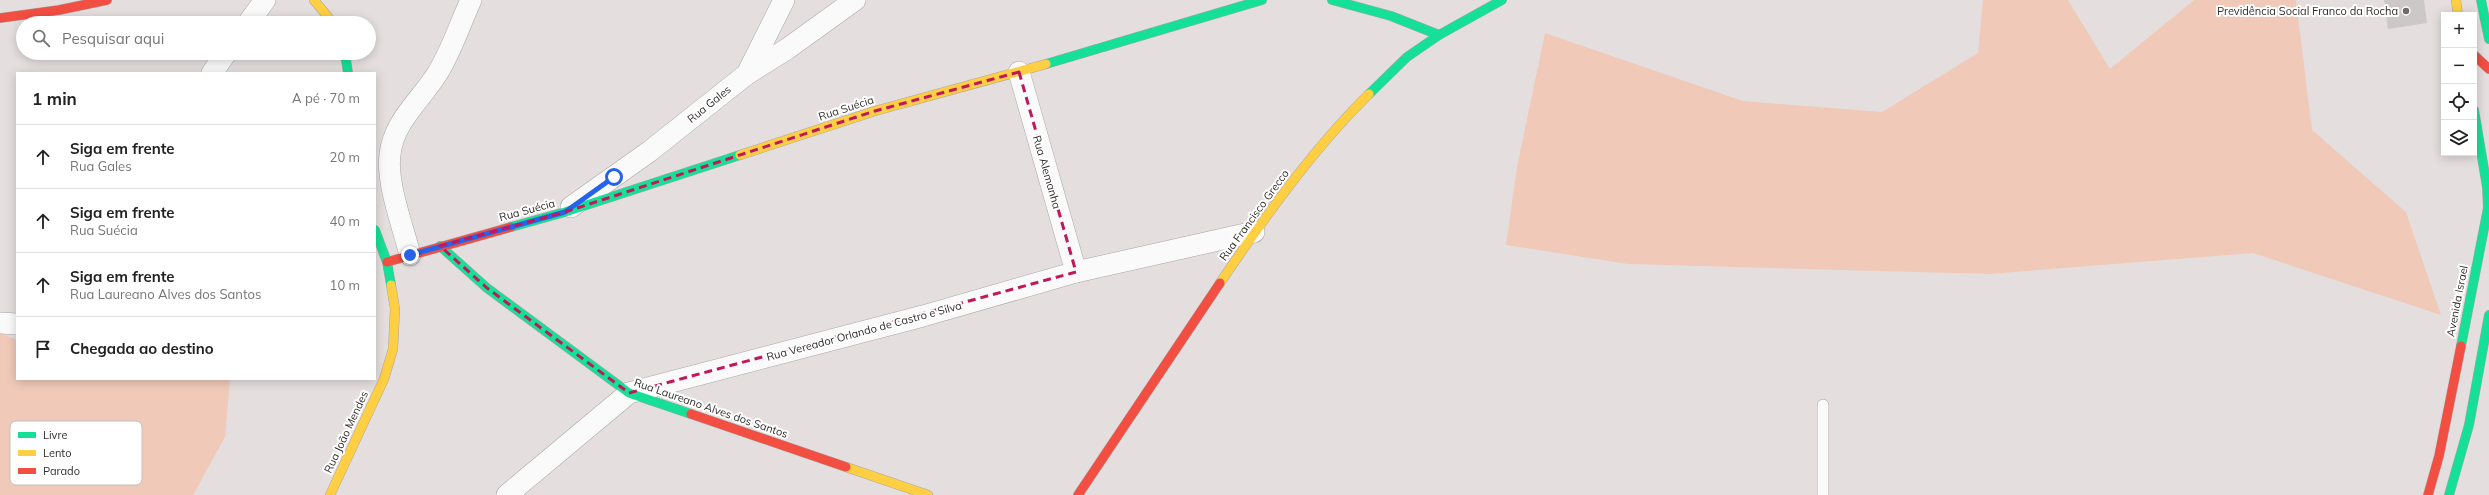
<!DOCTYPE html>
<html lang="pt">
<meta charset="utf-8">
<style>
:root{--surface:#fff;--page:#f6f6f6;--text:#222;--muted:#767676;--line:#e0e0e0}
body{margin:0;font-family:Mulish,sans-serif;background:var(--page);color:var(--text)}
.controls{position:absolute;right:12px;top:12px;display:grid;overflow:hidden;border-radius:0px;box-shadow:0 2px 10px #0003}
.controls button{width:36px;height:36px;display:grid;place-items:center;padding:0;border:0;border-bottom:1px solid var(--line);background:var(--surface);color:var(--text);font:20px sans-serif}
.stop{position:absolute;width:12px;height:12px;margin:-9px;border:3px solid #2563eb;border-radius:50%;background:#fff}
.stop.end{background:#2563eb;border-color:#fff;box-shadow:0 1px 4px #0008}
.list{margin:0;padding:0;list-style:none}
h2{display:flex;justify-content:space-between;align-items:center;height:52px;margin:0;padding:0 16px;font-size:17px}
h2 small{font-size:13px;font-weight:400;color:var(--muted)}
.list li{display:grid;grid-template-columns:26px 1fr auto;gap:12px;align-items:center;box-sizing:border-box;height:64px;padding:0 16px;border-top:1px solid var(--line)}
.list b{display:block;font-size:15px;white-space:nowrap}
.list p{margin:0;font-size:13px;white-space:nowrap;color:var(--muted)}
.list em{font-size:13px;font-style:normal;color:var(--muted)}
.icon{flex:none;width:22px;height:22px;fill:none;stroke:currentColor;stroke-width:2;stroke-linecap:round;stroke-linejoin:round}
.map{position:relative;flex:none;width:2489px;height:495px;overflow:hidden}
.search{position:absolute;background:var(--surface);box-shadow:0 2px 10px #0003;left:16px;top:16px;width:360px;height:44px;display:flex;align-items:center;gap:10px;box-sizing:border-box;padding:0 14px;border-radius:22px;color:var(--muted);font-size:15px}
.panel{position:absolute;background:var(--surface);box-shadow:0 2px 10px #0003;left:16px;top:72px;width:360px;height:308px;border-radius:0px}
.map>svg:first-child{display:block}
</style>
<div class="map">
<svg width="2489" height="495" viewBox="0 0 2489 495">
<rect width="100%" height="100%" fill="#e4dfde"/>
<!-- green -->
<g fill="#f0c9b9">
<path d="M1983,0H2068L2110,69L2194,0H2296L2312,130L2406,212L2441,315L2253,253L1989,274L1628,264L1506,245L1517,167L1545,33L1743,101L1882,112L1978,53Z"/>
<path d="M0,333L17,340V379H230L225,437L193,495H0Z"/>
</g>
<!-- building -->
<path fill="#ccc8c7" d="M2384,0H2424L2427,23L2388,29Z"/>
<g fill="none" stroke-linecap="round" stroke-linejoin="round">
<defs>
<path id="lane" d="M1823,405V495"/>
<g id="street">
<path d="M248,23L265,0"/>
<path d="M1019,72L1076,272"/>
<path d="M212,73L226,53"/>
<path d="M747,74L784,0"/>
<path d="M571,207L650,151L747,74L787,49L855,0"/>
<path d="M410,255C403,226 386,183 390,154C394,121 420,101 437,74C451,52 460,24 471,0"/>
<path d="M0,323L17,324"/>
<path d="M507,495L629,393L923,316L1076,272L1254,232"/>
</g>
<g id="fast">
<path d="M1332,0L1391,16L1439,35"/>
<path d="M2481,0L2489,39"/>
<path d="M345,53L348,73"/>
<path d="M1046,64L1262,0"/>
<path d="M1369,94L1407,57L1439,35L1502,0"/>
<path d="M511,227L565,212L740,155"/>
<path d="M375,230L387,262L391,285"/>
<path d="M440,246L487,288L629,393L691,414"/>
<path d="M2461,346L2488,208L2487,187L2474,110"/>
<path d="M2449,495L2469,425L2489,315"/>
</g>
<g id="slow">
<path d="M314,0L333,23"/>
<path d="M2456,0L2458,15"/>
<path d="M740,155L875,111L1046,64"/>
<path d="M1220,283C1264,218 1313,149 1369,94"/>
<path d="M846,467L928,495"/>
<path d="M330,495L384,379L393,349L395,309L391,285"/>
</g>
<g id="jam">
<path d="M0,18L59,10L107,0"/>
<path d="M2474,55L2489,69"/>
<path d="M387,262L511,227"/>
<path d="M691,414L846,467"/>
<path d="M1078,495L1220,283"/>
<path d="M2428,495L2439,456L2461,346"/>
</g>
</defs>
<!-- lane casing -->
<use href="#lane" stroke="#aaa6a5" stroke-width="12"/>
<!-- street casing -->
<use href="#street" stroke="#aaa6a5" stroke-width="22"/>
<!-- fast casing -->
<use href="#fast" stroke="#aaa6a5" stroke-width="10"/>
<!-- slow casing -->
<use href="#slow" stroke="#aaa6a5" stroke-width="10"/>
<!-- jam casing -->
<use href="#jam" stroke="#aaa6a5" stroke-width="10"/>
<!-- lane -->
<use href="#lane" stroke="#fbfafa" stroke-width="11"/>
<!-- street -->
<use href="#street" stroke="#fbfafa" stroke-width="21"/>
<!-- fast -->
<use href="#fast" stroke="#16e098" stroke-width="9"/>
<!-- slow -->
<use href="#slow" stroke="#ffcf43" stroke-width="9"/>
<!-- jam -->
<use href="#jam" stroke="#f24e42" stroke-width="9"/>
</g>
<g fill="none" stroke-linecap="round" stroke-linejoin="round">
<!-- route -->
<path stroke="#2563eb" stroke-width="5" d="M410,255L565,212L614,177"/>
</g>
<!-- marked area -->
<path fill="none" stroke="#c2185b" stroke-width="3" stroke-dasharray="8 5" stroke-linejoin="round" d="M1019,72L1076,272L629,393L487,288L440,246L565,212L875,111Z"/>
<!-- markers -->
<circle fill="#706b6a" stroke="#fff" stroke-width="1.5" cx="2406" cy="11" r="4"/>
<g text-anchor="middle" stroke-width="4" stroke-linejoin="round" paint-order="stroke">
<!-- poi labels -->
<g font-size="11" fill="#312d2c" stroke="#fff" text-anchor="end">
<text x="2398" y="15">Previdência Social Franco da Rocha</text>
</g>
<!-- street labels -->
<g font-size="11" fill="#312d2c" stroke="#fff">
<text transform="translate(709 104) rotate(-39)" y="4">Rua Gales</text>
<text transform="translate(846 108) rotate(-18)" y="4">Rua Suécia</text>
<text transform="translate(1047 172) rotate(74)" y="4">Rua Alemanha</text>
<text transform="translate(527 210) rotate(-15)" y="4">Rua Suécia</text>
<text transform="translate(1254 215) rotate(-54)" y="4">Rua Francisco Grecco</text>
<text transform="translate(2457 301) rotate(-79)" y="4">Avenida Israel</text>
<text transform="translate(864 331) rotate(-15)" y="4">Rua Vereador Orlando de Castro e Silva</text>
<text transform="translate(711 408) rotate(19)" y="4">Rua Laureano Alves dos Santos</text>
<text transform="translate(346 432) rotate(-65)" y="4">Rua João Mendes</text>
</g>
</g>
<!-- legend -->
<rect x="10" y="421" width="132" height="64" rx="6" fill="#fff" stroke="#c1c0c0" stroke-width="1"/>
<rect x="18" y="432" width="18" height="6" fill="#16e098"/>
<rect x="18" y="450" width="18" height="6" fill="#ffcf43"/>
<rect x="18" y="468" width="18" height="6" fill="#f24e42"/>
<g font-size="11" fill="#312d2c">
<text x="43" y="439">Livre</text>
<text x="43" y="457">Lento</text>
<text x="43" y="475">Parado</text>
</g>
</svg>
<div class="controls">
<button>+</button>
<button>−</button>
<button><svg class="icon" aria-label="locate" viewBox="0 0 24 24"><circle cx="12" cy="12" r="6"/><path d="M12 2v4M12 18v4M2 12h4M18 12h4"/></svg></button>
<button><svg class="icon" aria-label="layers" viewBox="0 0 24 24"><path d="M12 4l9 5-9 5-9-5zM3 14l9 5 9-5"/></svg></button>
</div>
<div class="stop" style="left:614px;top:177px"></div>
<div class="stop end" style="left:410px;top:255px"></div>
<div class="search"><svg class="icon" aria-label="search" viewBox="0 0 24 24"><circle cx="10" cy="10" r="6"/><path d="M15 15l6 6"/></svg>Pesquisar aqui</div>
<section class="panel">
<h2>1 min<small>A pé · 70 m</small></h2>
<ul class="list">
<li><svg class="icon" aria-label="ahead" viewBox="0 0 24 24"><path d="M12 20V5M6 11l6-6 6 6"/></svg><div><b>Siga em frente</b><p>Rua Gales</p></div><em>20 m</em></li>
<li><svg class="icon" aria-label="ahead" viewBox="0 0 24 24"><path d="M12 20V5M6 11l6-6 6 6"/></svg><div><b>Siga em frente</b><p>Rua Suécia</p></div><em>40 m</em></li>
<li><svg class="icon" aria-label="ahead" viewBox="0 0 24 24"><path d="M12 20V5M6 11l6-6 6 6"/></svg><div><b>Siga em frente</b><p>Rua Laureano Alves dos Santos</p></div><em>10 m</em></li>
<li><svg class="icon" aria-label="arrive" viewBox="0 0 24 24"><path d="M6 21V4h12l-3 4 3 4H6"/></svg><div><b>Chegada ao destino</b></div></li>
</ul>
</section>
</div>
